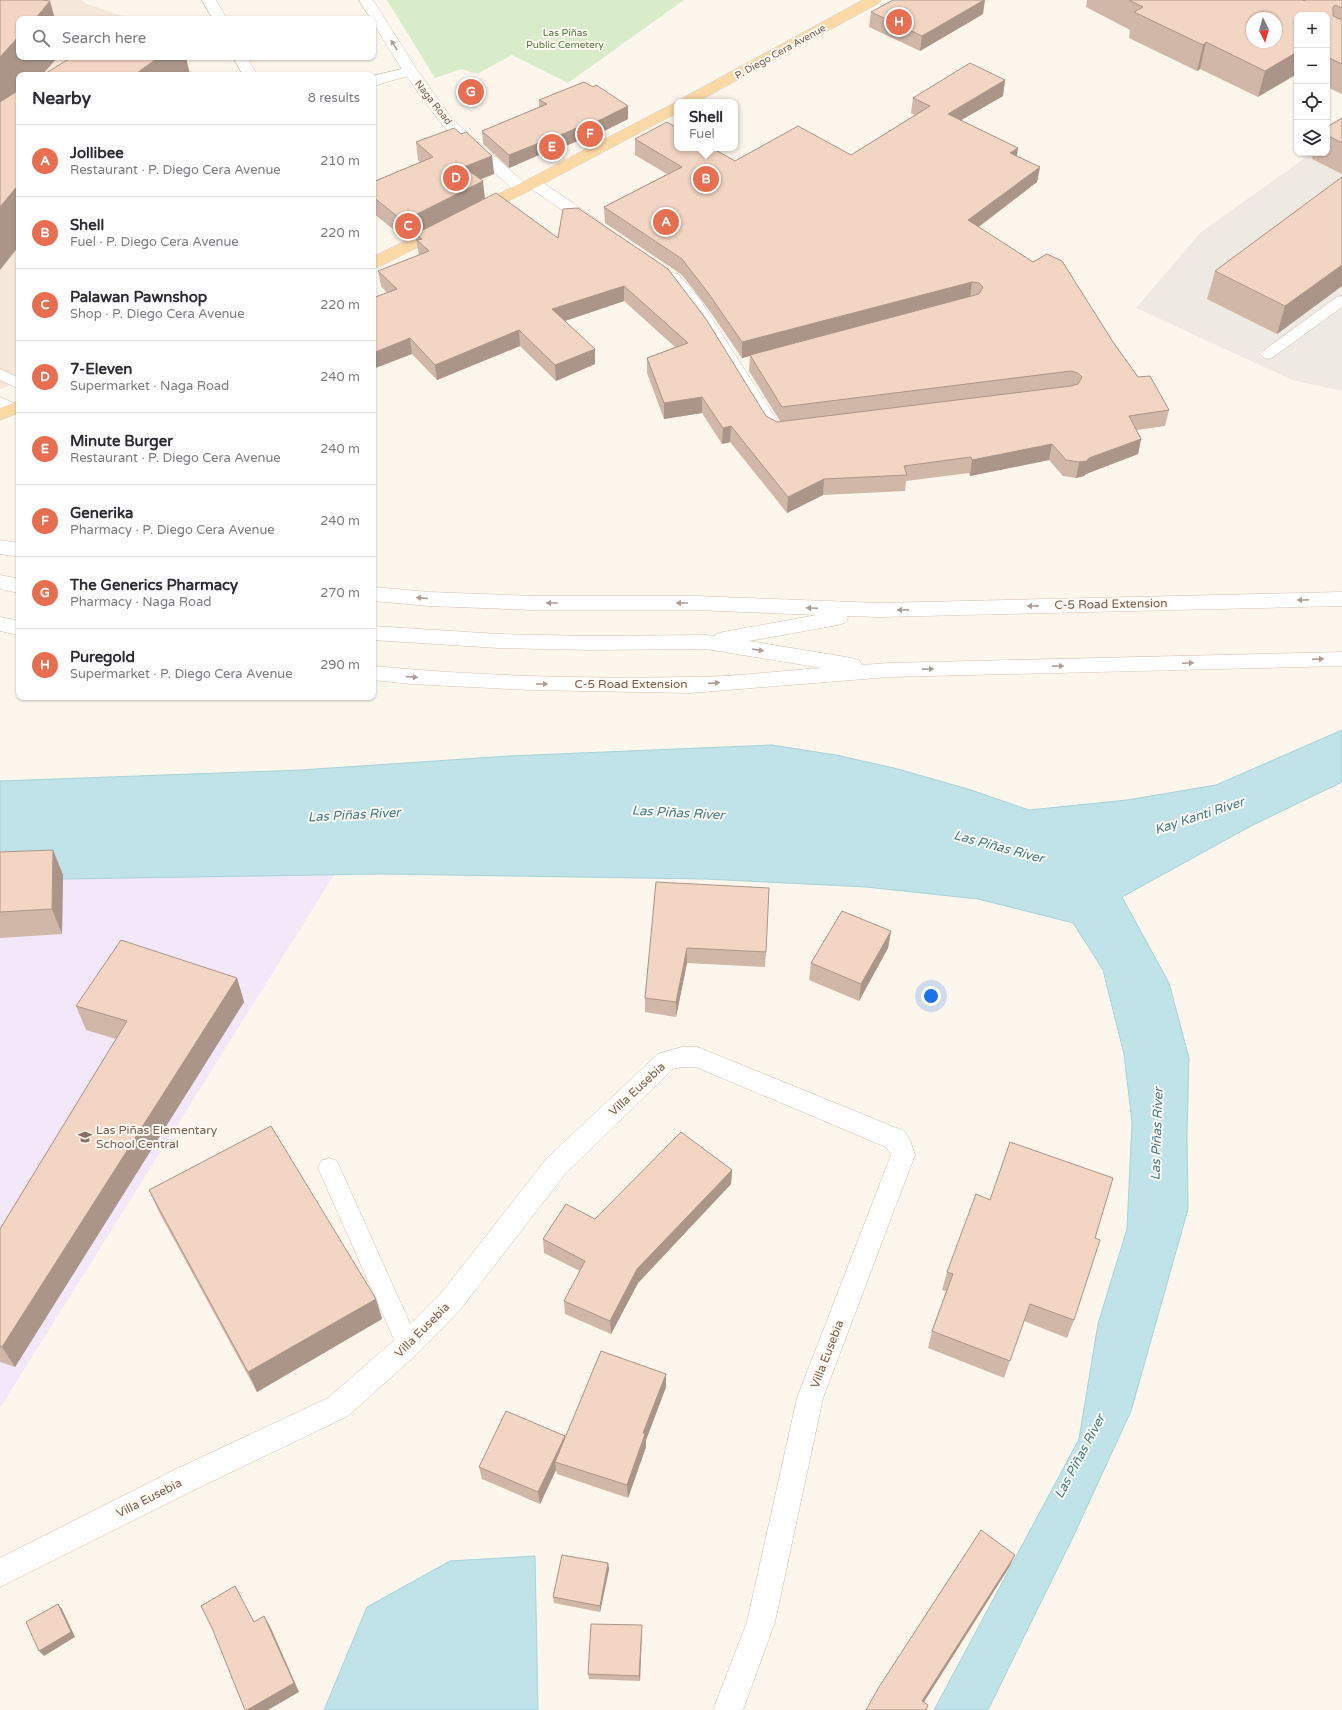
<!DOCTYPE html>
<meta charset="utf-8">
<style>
:root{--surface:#fff;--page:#f2f2f3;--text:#2b2b33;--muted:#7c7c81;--line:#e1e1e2;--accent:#e76f51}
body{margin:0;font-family:"Varela Round",sans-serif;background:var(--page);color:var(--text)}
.controls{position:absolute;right:12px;top:12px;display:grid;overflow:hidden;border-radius:8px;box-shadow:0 1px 3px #0004}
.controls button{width:36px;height:36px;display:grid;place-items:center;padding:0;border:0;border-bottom:1px solid var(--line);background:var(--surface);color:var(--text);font:20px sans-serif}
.compass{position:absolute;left:1246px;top:12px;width:36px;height:36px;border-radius:50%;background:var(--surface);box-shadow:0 1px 3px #0004;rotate:175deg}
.you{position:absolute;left:931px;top:996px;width:14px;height:14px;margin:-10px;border:3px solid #fff;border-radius:50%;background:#1a73e8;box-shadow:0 0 0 6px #1a73e833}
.badge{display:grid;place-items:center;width:26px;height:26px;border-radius:50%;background:var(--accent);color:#fff;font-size:13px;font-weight:700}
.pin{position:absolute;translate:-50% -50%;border:2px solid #fff;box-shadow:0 1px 4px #0006}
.popup{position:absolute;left:674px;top:99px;width:64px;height:52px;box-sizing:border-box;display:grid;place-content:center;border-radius:8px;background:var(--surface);filter:drop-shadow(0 1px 3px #0005);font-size:13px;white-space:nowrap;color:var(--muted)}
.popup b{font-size:15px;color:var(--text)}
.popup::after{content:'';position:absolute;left:50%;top:100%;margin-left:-8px;border:8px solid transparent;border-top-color:var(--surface)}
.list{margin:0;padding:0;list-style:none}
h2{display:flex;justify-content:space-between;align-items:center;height:52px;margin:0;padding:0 16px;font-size:17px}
h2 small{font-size:13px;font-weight:400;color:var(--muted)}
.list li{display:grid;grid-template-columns:26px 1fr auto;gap:12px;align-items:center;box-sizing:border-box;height:72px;padding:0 16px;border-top:1px solid var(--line)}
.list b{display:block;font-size:15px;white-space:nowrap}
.list p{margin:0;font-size:13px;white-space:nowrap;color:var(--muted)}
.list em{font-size:13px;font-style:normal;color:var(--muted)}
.icon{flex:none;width:22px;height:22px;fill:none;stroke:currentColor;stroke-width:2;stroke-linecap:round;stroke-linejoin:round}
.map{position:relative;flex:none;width:1342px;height:1710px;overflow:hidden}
.search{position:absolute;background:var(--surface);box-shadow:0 1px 3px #0004;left:16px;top:16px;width:360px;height:44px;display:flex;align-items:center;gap:10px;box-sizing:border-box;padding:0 14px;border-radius:8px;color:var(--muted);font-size:15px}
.panel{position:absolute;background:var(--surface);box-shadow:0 1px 3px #0004;left:16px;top:72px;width:360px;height:628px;border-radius:8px}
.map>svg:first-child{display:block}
</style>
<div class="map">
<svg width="1342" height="1710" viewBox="0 0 1342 1710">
<rect width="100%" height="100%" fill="#fdf6ec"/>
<!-- residential -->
<path fill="#f5e8da" d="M9,0H81L85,3L131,19H19V57H184L191,71L197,75H19V382L0,389V10Z"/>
<!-- industrial -->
<path fill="#efe9e4" d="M1342,131V391L1292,380L1136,308L1201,232L1312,153H1327Z"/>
<!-- education -->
<path fill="#f3e8fa" d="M344,859L0,1408V865Z"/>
<!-- green -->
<path fill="#d8ecc9" d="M387,0H684L568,83L512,55L477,74L462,69L435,78Z"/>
<!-- water -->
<g fill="#bfe3e8" stroke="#a5d3da">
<path d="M1342,730V782L1251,826L1122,897L1169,983L1189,1058L1187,1134L1188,1209L1131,1411L1073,1537L988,1710H934L1079,1439L1098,1324L1127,1229L1132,1122L1124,1054L1103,970L1073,923L978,899L866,887L705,879L382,874L0,880V781L301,770L509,756L772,745L836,755L894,768L968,789L1029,810L1127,800L1216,785Z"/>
<path d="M535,1556L538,1710H324L367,1607L450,1561Z"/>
</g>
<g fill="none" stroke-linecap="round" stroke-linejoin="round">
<defs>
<g id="lane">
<path d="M1342,296V307L1273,357L1268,359L1263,357L1260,354L1263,351L1337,297Z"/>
<path d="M0,369L19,378V389L0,380Z"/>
<path d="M0,397L18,405V413L13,414L0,408Z"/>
<path d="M329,1158L337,1161L416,1337L419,1345L416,1353L408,1356L400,1353L318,1168L321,1161Z"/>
</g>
<g id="street">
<path d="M202,0H216L227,19H213Z"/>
<path d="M233,57H247L257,75H243Z"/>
<path d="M410,67L415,68L417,71L415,74L373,86V76Z"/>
<path d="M533,178L539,180L602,223L604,226L602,229L596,231L590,229L527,186L525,183L527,180Z"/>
<path d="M672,273L678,274L699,298L780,425L777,429L771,431L765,429L686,305L664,278L666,274Z"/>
<path d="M682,1047H697L705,1050L904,1131L910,1140L915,1155L823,1398L775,1622L743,1710H713L747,1622L797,1398L891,1155L886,1147L696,1067H682L673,1069L565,1174L460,1310L417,1354L348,1416L194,1490L0,1587V1558L174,1470L328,1398L399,1336L442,1292L547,1158L658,1054Z"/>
</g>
<g id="secondary">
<path d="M359,0H373L417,70L452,119L527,185L529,188L527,191L521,193L515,191L442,125L403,71L373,23V19H371Z"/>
<path d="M0,540L19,543V557L0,554Z"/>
<path d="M0,575L19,579V593L0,589Z"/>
<path d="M373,587L429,592L534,596H695L879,603L1342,592V606L879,617L847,616L848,618L845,623L838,625L749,641L852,658L859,660L862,665L889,663L1342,652V666L889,677L690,693L530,690L411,684L373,680V666C476,676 585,679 689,677C733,677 778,671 822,668L706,649L592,650L498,648L373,640V626L498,634L592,636L706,635L715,636L716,634L723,632L817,615L695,610H534L429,606L373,601Z"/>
<path d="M0,617L19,621V635L0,631Z"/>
</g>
<g id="primary">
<path d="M863,0H881L879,3L697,102H678L681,99Z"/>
<path d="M677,102V113L539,186L482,214L476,216L470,214L468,211L470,208L527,180L672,104Z"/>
<path d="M443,223L449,225L451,228L449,231L379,267L373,268V257Z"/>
<path d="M19,401V413L0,420V408Z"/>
</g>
</defs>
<!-- lane casing -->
<use href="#lane" stroke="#d1beb0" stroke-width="1"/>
<!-- street casing -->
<use href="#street" stroke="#d1beb0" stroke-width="1"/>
<!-- secondary casing -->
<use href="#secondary" stroke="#d6c0b0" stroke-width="1"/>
<!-- primary casing -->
<use href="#primary" stroke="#dad1cd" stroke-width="1"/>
<!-- lane -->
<use href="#lane" fill="#fff" fill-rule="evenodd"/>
<!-- street -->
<use href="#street" fill="#fff" fill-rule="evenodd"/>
<!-- secondary -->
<use href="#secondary" fill="#fff" fill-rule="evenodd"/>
<!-- primary -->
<use href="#primary" fill="#fbd9a5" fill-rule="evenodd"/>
</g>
<!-- wall -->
<g fill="#d1b7a8">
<path d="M1087,0H1342V94L1327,87V15L1258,97L1200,69L1197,71L1129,38L1130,30L1086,7Z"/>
<path d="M871,12L983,14L920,51L869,27Z"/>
<path d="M1005,80L1003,96L961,120L1017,156L1040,167L1037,182L979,227L1113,342L1138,377L1169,410L1165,426L1137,430L1141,439L1138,454L1086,474L1084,476L1076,478L1063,476L1049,460L970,476L969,473L906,481L905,491L823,495L787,513L730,442L722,444L702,413L664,419L647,373V358L675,347L624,301L565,321L595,364L556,381L520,346L437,380L412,354L387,293L381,286L378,271L419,255L415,234L405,239L373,213V182L420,162L418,160L416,142L461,134L492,156L494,174L481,179L485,199L558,238L563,209L766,416L777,422L780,421L749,371L750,356L742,358L709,310L682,275L605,223L604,207L667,174L635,155V139L735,161L851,155L915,115L911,113L913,98Z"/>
<path d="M539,100L628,106V119L582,142L580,140L541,156L539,155L509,168L483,144L482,131L539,107Z"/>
<path d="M1342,118V174L1312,159L1313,153H1327V127Z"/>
<path d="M1342,177V286L1277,334L1207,299L1215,271Z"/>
<path d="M53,850L63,875L62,934L0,938V852Z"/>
<path d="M656,882L766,952L765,967L687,963L676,1017L645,1012V998Z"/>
<path d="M891,931L888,948L859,1001L809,980L811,963Z"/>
<path d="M237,978L244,1002L15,1367L0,1362V1229L116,1039L86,1030L76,1006Z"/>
<path d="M732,1170L731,1184L638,1283L611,1334L565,1314L564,1301L580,1271L544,1253L543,1239L595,1219Z"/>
<path d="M149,1190L376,1299L382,1319L257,1392L159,1212Z"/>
<path d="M1095,1238L1074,1320L1067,1338L1024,1321L1004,1378L928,1348L932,1331L946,1291L942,1290L947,1272Z"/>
<path d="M666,1374V1387L646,1440V1447L628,1498L557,1474L556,1470L540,1504L482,1479L479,1467L565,1438Z"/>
<path d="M608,1563L609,1569L600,1612L554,1603L553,1597Z"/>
<path d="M642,1630L640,1681L589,1679L588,1674Z"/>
</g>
<!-- shaded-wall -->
<g fill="#aa9588">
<path d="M984,0H985L983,14L920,51L922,36Z"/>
<path d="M50,1L55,19H35Z"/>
<path d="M19,36V57H58L42,75H19V102L0,123V57Z"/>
<path d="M1206,42L1200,69L1197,71L1203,45Z"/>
<path d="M1297,52V74L1258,97L1265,71Z"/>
<path d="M159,57H186L190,75H134Z"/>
<path d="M1005,80L1003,96L946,129L948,114Z"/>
<path d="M628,106V119L582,142V129Z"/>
<path d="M579,127L580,140L541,156L540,144Z"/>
<path d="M539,143V155L509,168V155Z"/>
<path d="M1018,148L1016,164L1010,153Z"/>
<path d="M492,156L494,174L466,185L464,167Z"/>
<path d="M1040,167L1037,182L966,236L968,220Z"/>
<path d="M483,181L485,199L405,239L403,221Z"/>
<path d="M19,184V246L0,270V207Z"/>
<path d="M1342,265V286L1277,334L1285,306Z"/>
<path d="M972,282L970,298L742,358V342Z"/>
<path d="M624,286V301L553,325L552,309Z"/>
<path d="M519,330L520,346L437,380L435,365Z"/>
<path d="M410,338L412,354L373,369V353Z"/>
<path d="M595,349V364L556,381L555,365Z"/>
<path d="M702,397V413L664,419V403Z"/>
<path d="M731,426L730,442L722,444L723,428Z"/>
<path d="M1141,439L1138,454L1086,474L1084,476L1076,478L1079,462Z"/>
<path d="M1052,444L1049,460L970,476L972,460Z"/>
<path d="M824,479L823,495L787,513L788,497Z"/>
<path d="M53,850L63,875L62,934L52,909Z"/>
<path d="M891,931L888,948L859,1001L861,984Z"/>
<path d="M687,948V963L676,1017V1002Z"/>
<path d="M237,978L244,1002L15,1367L2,1347Z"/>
<path d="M732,1170L731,1184L638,1283L611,1334L610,1321L637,1269Z"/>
<path d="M376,1299L382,1319L257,1392L248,1372Z"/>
<path d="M666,1374V1387L646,1440V1447L628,1498L627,1485L643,1433Z"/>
<path d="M565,1436L566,1449L555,1462L556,1470L540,1504L538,1492Z"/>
<path d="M1015,1555L1010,1566L919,1710L922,1701Z"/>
<path d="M608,1563L609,1569L600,1612V1606Z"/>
<path d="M58,1604L62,1609L75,1637L44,1656L39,1651Z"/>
<path d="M264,1616L270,1626L299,1692L268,1710H247Z"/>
<path d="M642,1625V1630L640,1681L639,1676Z"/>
</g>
<!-- building -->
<g fill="#f3d5c3" stroke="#aa9588" fill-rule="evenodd">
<path d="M0,0H42L50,1L35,19H19V36L0,57Z"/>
<path d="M893,0H984L922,36L871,12Z"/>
<path d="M1129,0H1302L1305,1V0H1342V8L1335,5L1333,7V16L1342,20V64L1327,57V15H1297V52L1265,71L1206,42L1203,45L1134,12L1143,7ZM1252,18H1276V42H1252Z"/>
<path d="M72,57H159L134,75H43Z"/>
<path d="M970,63L1005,80L948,114L1018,148L1010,153L1040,167L968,220L1033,262L1047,254L1062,261L1113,342L1138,377L1150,376L1169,410L1129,416L1141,439L1089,458L1087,461L1079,462L1066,460L1052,444L972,460L971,457L904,466L907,475L824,479L788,497L731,426L723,428L702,397L664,403L647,358L688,343L624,286L552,309L595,349L555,365L519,330L435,365L410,338L373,353V298L397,289L378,271L429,251L417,240L422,239L415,234L496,193L558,238L563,209L578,208L668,269L706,319L766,416L777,422L1071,386L1078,384L1082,377L1078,373L1071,371L782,407L750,355L979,294L983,287L979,283L972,282L742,342L709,294L682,259L604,207L682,167L635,139L667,122L677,128V148H712L735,161L798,126L851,155L930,106L913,98Z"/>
<path d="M584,82L593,87L596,85L628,106L582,129L579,127L540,144L539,143L509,155L482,131L547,104L539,100Z"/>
<path d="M19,90V184L0,207V102Z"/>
<path d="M1342,118V143L1327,135V127Z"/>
<path d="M454,128L461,134L466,132L492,156L464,167L483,181L403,221L373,197V182L433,157L416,142Z"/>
<path d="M1342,177V265L1285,306L1215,271Z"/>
<path d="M53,850L52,909L0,912V852Z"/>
<path d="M656,882L769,888L766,952L687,948L676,1002L645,998Z"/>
<path d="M842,911L891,931L861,984L811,963Z"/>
<path d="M121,940L237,978L2,1347L0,1346V1229L127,1021L76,1006Z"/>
<path d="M271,1126L376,1299L248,1372L149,1190Z"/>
<path d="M681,1132L732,1170L637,1269L610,1321L564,1301L585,1261L543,1239L566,1204L595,1219Z"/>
<path d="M1010,1142L1113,1178L1095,1238L1100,1240L1074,1320L1030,1304L1010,1361L932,1331L953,1274L947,1272L976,1194L990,1200Z"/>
<path d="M601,1351L666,1374L643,1433L645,1434L627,1485L555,1462Z"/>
<path d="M506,1411L565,1436L538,1492L479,1467Z"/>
<path d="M981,1530L1015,1555L922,1701L928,1705L926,1710H866L879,1687Z"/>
<path d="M562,1555L608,1563L600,1606L553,1597Z"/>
<path d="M235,1586L254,1622L264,1616L294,1683L247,1710H245L212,1628L201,1606Z"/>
<path d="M58,1604L71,1632L39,1651L26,1622Z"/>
<path d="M591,1624L642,1625L639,1676L588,1674Z"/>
</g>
<!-- one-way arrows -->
<defs><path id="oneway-solid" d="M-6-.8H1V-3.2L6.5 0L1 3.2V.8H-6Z"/></defs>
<g fill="#af9d94">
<use href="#oneway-solid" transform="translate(394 45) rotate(-122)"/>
<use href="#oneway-solid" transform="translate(422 598) rotate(-175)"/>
<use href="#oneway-solid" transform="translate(1303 600) rotate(179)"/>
<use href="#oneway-solid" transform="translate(552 603) rotate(-180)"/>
<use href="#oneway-solid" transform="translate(682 603) rotate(-180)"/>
<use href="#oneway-solid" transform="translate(1033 606) rotate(179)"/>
<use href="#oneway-solid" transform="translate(812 608) rotate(-178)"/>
<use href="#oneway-solid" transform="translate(903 610) rotate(179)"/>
<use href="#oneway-solid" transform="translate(758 650) rotate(9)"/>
<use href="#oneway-solid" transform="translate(1318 659) rotate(-2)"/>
<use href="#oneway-solid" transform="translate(1188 663) rotate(-2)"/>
<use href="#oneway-solid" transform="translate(1058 666) rotate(-1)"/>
<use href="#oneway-solid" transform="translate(928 669) rotate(-1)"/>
<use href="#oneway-solid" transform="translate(412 677) rotate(5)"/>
<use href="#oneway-solid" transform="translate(714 683) rotate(-4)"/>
<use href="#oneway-solid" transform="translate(542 684) rotate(1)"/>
</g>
<!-- icons -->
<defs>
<symbol id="school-bare" viewBox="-9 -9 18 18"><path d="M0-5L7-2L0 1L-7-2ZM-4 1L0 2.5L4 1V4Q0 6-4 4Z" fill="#8d6e63" stroke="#fffaf3" stroke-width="2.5" paint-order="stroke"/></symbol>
</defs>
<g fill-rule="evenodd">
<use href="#school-bare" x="75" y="1127" width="20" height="20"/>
</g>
<g text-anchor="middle" stroke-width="4" stroke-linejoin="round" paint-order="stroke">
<!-- far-park labels -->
<g font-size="10" fill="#537a41" stroke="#fffaf3">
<text x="565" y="36">Las Piñas<tspan x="565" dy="12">Public Cemetery</tspan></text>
</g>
<!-- far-street labels -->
<g font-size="10" fill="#7a5c4d" stroke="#fffaf3">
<text transform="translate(780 51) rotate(-29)" y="4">P. Diego Cera Avenue</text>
<text transform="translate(434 102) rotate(52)" y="4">Naga Road</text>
</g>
<!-- street labels -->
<g font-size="12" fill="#7a5c4d" stroke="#fffaf3">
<text transform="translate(1111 604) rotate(-1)" y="4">C-5 Road Extension</text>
<text x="631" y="688">C-5 Road Extension</text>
<text transform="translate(637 1089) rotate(-43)" y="4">Villa Eusebia</text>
<text transform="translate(422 1330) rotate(-45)" y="4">Villa Eusebia</text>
<text transform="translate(827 1354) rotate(-69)" y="4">Villa Eusebia</text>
<text transform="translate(149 1498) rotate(-27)" y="4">Villa Eusebia</text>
</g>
<!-- education labels -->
<g font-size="12" fill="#785e54" stroke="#fffaf3" text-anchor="start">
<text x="96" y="1134">Las Piñas Elementary<tspan x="96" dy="14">School Central</tspan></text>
</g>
<!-- water labels -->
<g font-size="13" font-style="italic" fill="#437c86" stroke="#fffaf3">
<text transform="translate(678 812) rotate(3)" y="5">Las Piñas River</text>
<text transform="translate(354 814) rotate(-3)" y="5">Las Piñas River</text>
<text transform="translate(1199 815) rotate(-18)" y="5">Kay Kanti River</text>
<text transform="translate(999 846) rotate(15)" y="5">Las Piñas River</text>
<text transform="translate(1156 1134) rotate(-88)" y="5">Las Piñas River</text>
<text transform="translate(1079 1456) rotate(-62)" y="5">Las Piñas River</text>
</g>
</g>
</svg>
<div class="controls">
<button>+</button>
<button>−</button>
<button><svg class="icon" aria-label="locate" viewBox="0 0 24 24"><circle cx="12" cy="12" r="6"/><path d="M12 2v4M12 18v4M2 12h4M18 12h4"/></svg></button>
<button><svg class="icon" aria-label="layers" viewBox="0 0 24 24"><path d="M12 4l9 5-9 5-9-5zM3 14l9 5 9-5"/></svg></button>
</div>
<svg class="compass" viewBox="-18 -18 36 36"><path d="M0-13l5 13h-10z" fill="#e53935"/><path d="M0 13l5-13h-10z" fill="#7c7c81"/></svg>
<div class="you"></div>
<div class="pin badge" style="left:666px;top:222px">A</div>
<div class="pin badge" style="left:706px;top:179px">B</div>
<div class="popup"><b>Shell</b>Fuel</div>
<div class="pin badge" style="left:408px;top:226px">C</div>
<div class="pin badge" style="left:456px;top:178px">D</div>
<div class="pin badge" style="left:552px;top:147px">E</div>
<div class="pin badge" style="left:590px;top:134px">F</div>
<div class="pin badge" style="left:471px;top:92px">G</div>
<div class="pin badge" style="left:899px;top:22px">H</div>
<div class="search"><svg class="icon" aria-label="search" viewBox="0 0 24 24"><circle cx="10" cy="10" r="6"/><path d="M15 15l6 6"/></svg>Search here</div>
<section class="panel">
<h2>Nearby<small>8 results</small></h2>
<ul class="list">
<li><span class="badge">A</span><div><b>Jollibee</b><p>Restaurant · P. Diego Cera Avenue</p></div><em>210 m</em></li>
<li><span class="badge">B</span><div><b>Shell</b><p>Fuel · P. Diego Cera Avenue</p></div><em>220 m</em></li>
<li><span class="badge">C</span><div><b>Palawan Pawnshop</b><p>Shop · P. Diego Cera Avenue</p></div><em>220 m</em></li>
<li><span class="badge">D</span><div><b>7-Eleven</b><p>Supermarket · Naga Road</p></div><em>240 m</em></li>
<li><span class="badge">E</span><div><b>Minute Burger</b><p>Restaurant · P. Diego Cera Avenue</p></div><em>240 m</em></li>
<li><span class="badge">F</span><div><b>Generika</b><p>Pharmacy · P. Diego Cera Avenue</p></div><em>240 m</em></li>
<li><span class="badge">G</span><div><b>The Generics Pharmacy</b><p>Pharmacy · Naga Road</p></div><em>270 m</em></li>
<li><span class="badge">H</span><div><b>Puregold</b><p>Supermarket · P. Diego Cera Avenue</p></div><em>290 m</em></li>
</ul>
</section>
</div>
